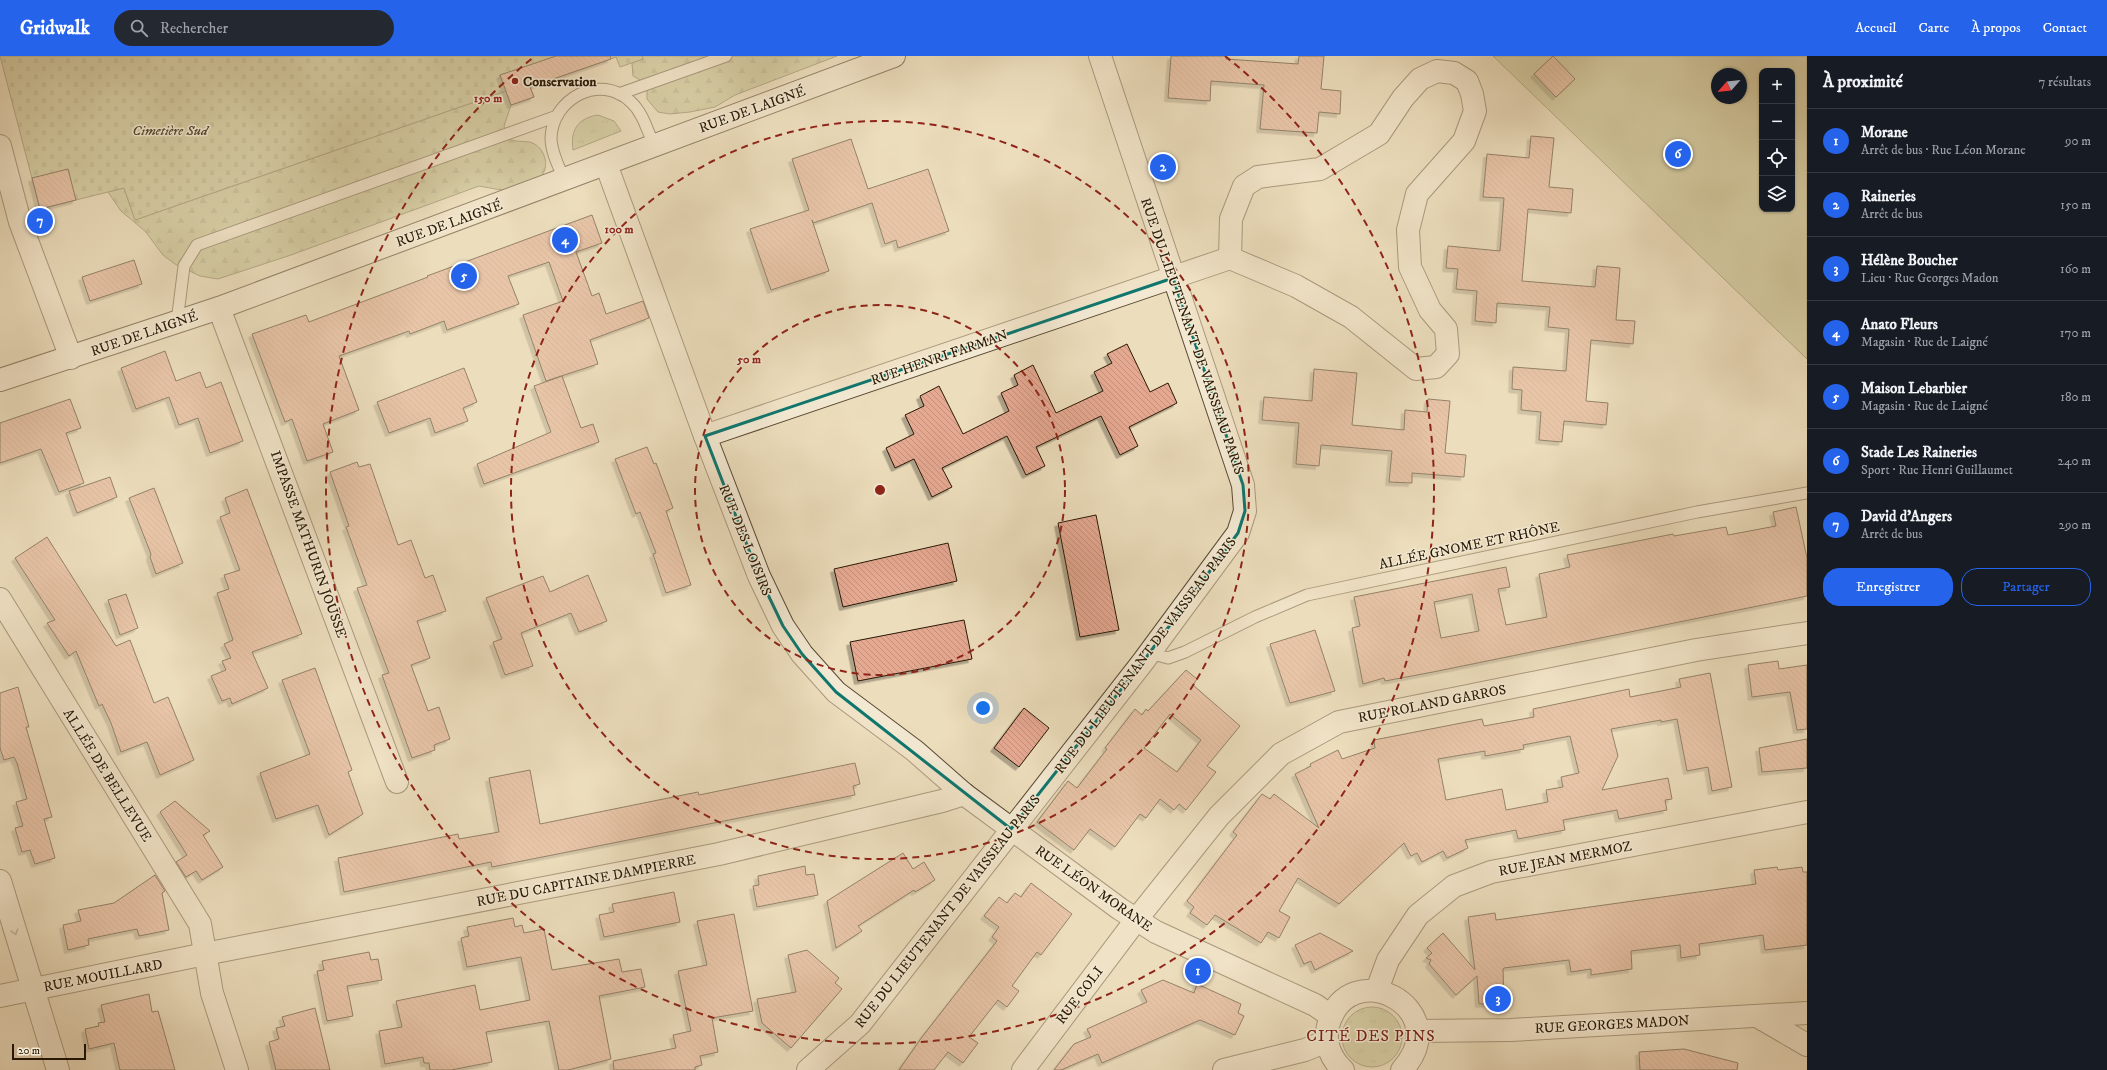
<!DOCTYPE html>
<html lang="fr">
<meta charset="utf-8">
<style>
:root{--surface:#171b24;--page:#242831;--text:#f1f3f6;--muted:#9ea1a6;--line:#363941;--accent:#2563eb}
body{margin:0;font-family:"IM FELL DW Pica",serif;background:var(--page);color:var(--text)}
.controls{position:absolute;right:12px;top:12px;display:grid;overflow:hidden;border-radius:8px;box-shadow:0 1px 3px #0004}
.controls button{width:36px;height:36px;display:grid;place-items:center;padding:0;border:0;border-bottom:1px solid var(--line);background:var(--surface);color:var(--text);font:20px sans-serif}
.compass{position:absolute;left:1711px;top:12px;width:36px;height:36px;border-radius:50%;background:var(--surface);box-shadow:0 1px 3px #0004;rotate:243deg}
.scale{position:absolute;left:12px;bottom:10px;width:74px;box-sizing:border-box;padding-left:4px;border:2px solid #281804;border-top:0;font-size:11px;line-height:14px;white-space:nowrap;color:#281804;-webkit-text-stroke:3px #f3e9d3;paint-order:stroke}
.you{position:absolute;left:983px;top:652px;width:14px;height:14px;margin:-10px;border:3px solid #fff;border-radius:50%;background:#1a73e8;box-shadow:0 0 0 6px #1a73e833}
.badge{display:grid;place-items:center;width:26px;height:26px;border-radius:50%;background:var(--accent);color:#fff;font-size:13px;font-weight:700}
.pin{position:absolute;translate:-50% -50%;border:2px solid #fff;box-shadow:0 1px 4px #0006}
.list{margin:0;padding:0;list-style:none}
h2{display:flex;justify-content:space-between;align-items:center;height:52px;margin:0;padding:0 16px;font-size:17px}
h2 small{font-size:13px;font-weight:400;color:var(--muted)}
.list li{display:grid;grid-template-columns:26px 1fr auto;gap:12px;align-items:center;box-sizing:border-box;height:64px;padding:0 16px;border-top:1px solid var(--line)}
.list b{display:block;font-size:15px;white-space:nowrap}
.list p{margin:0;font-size:13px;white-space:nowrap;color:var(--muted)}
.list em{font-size:13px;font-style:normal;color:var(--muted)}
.actions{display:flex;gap:8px;padding:12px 16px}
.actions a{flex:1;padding:9px 0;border:1px solid var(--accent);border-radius:16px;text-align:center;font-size:14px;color:var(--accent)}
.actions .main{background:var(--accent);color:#fff}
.icon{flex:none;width:22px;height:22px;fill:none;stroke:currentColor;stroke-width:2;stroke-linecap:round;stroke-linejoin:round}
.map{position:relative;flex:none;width:1807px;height:1014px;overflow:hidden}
header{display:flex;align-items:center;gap:24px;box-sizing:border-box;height:56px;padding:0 20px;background:var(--accent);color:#fff}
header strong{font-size:19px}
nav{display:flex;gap:22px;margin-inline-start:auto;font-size:14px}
.search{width:280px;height:36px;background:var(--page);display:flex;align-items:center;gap:10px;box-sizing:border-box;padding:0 14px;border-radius:22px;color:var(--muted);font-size:15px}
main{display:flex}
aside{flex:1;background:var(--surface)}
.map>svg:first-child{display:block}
</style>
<header>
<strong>Gridwalk</strong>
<div class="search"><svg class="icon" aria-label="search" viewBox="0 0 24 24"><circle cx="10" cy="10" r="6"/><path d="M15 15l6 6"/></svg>Rechercher</div>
<nav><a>Accueil</a><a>Carte</a><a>À propos</a><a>Contact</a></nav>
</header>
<main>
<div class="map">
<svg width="1807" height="1014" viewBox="0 0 1807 1014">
<defs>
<pattern id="grass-tufts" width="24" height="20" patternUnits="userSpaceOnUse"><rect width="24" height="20" fill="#bebf8c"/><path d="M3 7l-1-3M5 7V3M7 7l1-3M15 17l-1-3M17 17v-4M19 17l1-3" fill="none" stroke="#a3a377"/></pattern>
<pattern id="forest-firs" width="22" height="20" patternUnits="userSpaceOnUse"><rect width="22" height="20" fill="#bebf8c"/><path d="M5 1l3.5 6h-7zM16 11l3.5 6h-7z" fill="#a3a377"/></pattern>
<pattern id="cemetery-stones" width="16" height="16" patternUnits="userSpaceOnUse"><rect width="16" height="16" fill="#bebf8c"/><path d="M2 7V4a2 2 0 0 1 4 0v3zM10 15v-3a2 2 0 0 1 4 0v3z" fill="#a3a377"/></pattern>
<pattern id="building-back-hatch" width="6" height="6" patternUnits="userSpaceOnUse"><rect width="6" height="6" fill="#e5a891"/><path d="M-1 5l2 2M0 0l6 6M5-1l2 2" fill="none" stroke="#c4907b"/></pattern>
<filter id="shadow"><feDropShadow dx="-3.5" dy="3.5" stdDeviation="0" flood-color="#0004"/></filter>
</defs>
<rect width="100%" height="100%" fill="#ecddbc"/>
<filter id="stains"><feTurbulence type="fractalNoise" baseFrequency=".005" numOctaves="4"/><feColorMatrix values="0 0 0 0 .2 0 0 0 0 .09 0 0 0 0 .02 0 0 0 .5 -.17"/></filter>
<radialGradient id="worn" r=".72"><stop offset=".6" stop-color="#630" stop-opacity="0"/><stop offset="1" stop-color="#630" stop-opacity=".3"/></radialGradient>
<!-- grass -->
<g fill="url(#grass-tufts)" stroke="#736c48">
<path d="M598,59L614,65L621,75L573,94C570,74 578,62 598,59Z"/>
<circle cx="1372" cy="981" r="30"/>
</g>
<!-- forest -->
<g fill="url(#forest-firs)" stroke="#736c48">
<path d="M642,0H837L735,39L715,51L690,56L670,58L658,56L647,43V28L633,20L632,7L643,3Z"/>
<path d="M506,35L511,49L504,70L507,82C515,86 520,85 529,86C540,88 548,101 545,113C544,117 540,122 538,127L512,136L479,130L291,199L218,223L200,220L175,208L163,199L145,175L121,155L108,136L124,132L135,164Z"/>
</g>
<!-- cemetery -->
<path fill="url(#cemetery-stones)" stroke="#736c48" d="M0,0H642L643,3L620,11L616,1L530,31L534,41L511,49L506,35L135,164L124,132L40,153Z"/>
<!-- pitch -->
<path fill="#bebf8c" stroke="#736c48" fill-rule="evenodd" d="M1493,0H1807V303ZM1762,15H1792V153H1762ZM1717,18H1741V42H1717Z"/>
<!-- building -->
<g fill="url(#building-back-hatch)" stroke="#281804" fill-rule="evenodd" filter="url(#shadow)">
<path d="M556,0H610L611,3L530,31L534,41L511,49L500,19Z"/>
<path d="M1171,0H1226V3L1298,8L1299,0H1324L1321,33L1341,35L1340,58L1319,56L1317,77L1260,73L1264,29L1211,25L1210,45L1168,42Z"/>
<path d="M1553,0L1575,23L1556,41L1534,18Z"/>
<path d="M1531,80L1554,82L1549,131L1573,133L1571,157L1528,153L1522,225L1595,231L1597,210L1620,212L1616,264L1635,265L1633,288L1591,284L1586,345L1608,347L1606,369L1564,365L1562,386L1539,384L1541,356L1521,354L1522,334L1512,333L1513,311L1566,315L1569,273L1548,271L1550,251L1497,247L1496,267L1475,265L1477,235L1456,233L1458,213L1446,212L1448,190L1500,195L1504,142L1483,141L1487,98L1529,102Z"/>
<path d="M851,83L868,133L928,113L949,175L898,192L896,184L885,188L872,147L813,167L812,164L829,215L771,234L750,173L809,154L792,103Z"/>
<path d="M68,113L76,144L40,153L32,122Z"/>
<path d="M592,159L602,187L576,196L592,240L599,237L606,258L643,245L649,262L590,284L598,308L546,325L523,259L563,245L549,206L508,220L519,248L447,274L444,265L410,278L409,275L339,300L359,354L323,368L333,396L307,405L292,363L285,366L252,278L306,259L309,266L428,221L427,220Z"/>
<path d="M134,204L142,228L90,245L82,221Z"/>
<path d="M1127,288L1150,336L1168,327L1177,347L1129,371L1138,390L1120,399L1101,360L1036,391L1045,410L1026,419L1007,380L942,412L952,431L932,441L914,403L895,412L886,392L914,378L905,359L924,350L920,340L939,330L963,378L1009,355L1001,337L1018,329L1014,319L1033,309L1056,357L1103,335L1094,316L1112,307L1107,298Z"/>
<path d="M165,295L176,325L200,316L206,332L221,326L243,385L210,397L198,362L179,369L169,341L136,353L121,312Z"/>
<path d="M464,312L477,346L463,352L468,365L435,377L430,362L389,377L377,346Z"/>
<path d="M1314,313L1357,317L1352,369L1404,374L1405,354L1427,356L1428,343L1450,345L1445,397L1466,399L1464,421L1412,417V427L1389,426L1392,395L1321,389L1319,410L1296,408L1299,367L1262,364L1264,341L1312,345Z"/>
<path d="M562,320L581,372L593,368L599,386L484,428L477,408L551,376L534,330Z"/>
<path d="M70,343L81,372L66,377L84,427L59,436L41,393L0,407V367Z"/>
<path d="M647,391L654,408L656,407L673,452L666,455L691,529L666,537L653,498L656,497L640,456L636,458L615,403Z"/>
<path d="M357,406L359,411L370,408L398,489L411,484L425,522L433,519L446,555L417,565L430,602L411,609L428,655L439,651L450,683L434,689L435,694L412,702L382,619L389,617L357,532L367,529L346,471L349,470L330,416Z"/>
<path d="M110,421L117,441L77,457L69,435Z"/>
<path d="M154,432L183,507L156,518L150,501L151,498L129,442Z"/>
<path d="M247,433L302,578L252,596L268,632L232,648L230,642L222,645L211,620L226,614L222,605L231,602L224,588L233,584L217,537L229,533L224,519L240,514L220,461L230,457L225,442Z"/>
<path d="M1796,451L1807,502V540L1433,616L1385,625L1384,622L1363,628L1352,572L1360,570L1354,541L1506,511L1510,531L1498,533L1506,569L1547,561L1539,518L1570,511L1567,499L1673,478L1674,480L1726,471L1728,479L1776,470L1773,456ZM1472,538L1479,575L1441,582L1434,546Z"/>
<path d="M1096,459L1119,574L1080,581L1058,467Z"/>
<path d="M47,481L116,590L130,584L154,647L168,641L194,704L160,719L147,686L121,696L111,667L102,648L99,650L76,595L69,600L47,567L55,564L15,502Z"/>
<path d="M948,487L957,525L843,551L834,513Z"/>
<path d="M588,519L607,565L579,576L571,557L521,577L533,610L505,619L493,586L502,583L486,542L543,520L550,536Z"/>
<path d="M126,538L138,572L120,579L108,544Z"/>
<path d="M964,564L972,603L858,625L850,586Z"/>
<path d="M1315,574L1335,635L1290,647L1270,588Z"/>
<path d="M1778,605L1779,613L1807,609V673L1797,674L1790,636L1752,641L1748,609Z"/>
<path d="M315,612L352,714L348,716L363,758L329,779L318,749L276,763L260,717L310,698L282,624Z"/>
<path d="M1186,614L1197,623L1193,629L1240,670L1207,710L1216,716L1186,754L1179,748L1174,754L1160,743L1146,762L1140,758L1115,791L1090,773L1074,794L1037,766L1068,725L1077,732L1107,693L1105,692L1135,653L1142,659L1146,653L1148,655ZM1170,658L1201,684L1177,716L1144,692Z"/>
<path d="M1710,617L1732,731L1712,735L1708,711L1687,715L1677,663L1661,666V664L1611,673L1618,700L1602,734L1668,722L1672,743L1665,744L1667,754L1619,763L1617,754L1563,764L1565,774L1518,783L1516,774L1465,784L1468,792L1447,802L1443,795L1422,806L1417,797L1411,800L1404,787L1339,848L1298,822L1279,855L1290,861L1279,882L1268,876L1261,887L1215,859L1207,869L1190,857L1194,851L1187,845L1237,779L1233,776L1262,738L1270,743L1274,738L1319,772L1295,718L1311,710L1310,708L1338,694L1342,703L1375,692L1374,684L1482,663L1484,670L1534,661L1533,653L1629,633L1630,641L1656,636L1681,631L1679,623ZM1570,680L1579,717L1561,721L1563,731L1546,734L1548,746L1506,754L1502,733L1446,744L1438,703L1485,695V700L1524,693L1523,689Z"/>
<path d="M18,631L29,671H26L52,761L44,763L55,802L35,808L30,794L22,796L15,772L23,770L16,746L27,743L17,707L14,701L4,704L0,692V637Z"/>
<path d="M1024,652L1049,672L1019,711L994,692Z"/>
<path d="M1807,683V712L1762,716L1759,692Z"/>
<path d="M855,707L860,728L853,730L855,739L492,811L491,806L344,836L338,802L458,778L459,783L499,776L489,722L530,714L540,768L698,736L699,739Z"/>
<path d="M175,745L210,775L203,779L223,811L202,824L196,815L186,821L176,806L187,799L160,756Z"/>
<path d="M903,797L913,813L924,806L935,824L915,836L914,834L858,870L862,875L836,892L827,845Z"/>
<path d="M805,810L806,819L814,818L818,839L757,851L753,830L759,829L758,820Z"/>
<path d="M1777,811L1778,814L1802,811L1803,816H1807V889L1765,894L1763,879L1699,888L1700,899L1681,902L1680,889L1631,895L1632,913L1591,919V913L1571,916L1569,904L1504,912L1503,913L1504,947L1479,948L1477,920L1456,939L1429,908L1431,904L1426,902L1432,897L1427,892L1443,877L1475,914L1468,861L1495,857L1496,864L1756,828L1754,814Z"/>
<path d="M155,819L165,835L162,837L169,874L139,880L137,873L112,878L88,883L89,889L68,894L63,869L81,865L78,854L114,847Z"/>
<path d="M1031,827L1072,858L1041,899L1037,896L1012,930L1019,935L1007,951L998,944L969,981L978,987L963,1007L948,996L934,1014H899L922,981L997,885L992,881L999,871L984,860L999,841L1007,847L1015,837L1021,841Z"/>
<path d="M674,836L680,866L604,881L599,859L614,856L612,848Z"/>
<path d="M734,858L753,955L712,962L718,996L700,1000L702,1009L695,1011V1014H614L613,1005L676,992L673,979L691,975L678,915L707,909L697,865Z"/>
<path d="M513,862L515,871L522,869L524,877L544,873L552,914L619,903L622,916L641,913L645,931L599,940L611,1003L568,1014H559L549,965L486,976L492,1006L451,1014H430L429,1007H424L423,1001L385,1008L379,975L402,971L396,945L475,929L480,954L530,944L521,901L467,911L461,882L469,880L467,871Z"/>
<path d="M1320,877L1353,895L1315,914L1311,905L1304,908L1295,889Z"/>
<path d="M807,894L839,922L835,927L842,933L791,992L762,967L757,943L796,936L788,899Z"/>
<path d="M369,896L371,904L378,903L382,924L347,930L353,960L327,965L317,915L324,914L322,905Z"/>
<path d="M1163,924L1194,937L1197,928L1241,948L1238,957L1244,960L1235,979L1200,964L1102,1007L1098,998L1061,1014H1054L1074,988L1091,981L1087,973L1147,946L1141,934Z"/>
<path d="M149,938L152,956L158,955L175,1014H120L114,987L89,993L85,973L99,970L98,967L105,966L101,949Z"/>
<path d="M315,952L330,1014H276L269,986L279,983L276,972L285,970L282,961Z"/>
<path d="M1684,993L1738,1007L1737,1014H1640L1639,996Z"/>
</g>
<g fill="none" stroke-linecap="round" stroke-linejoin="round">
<defs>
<g id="lane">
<path d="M619,38L726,0"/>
<path d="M564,123C559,111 551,96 551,82C552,43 600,16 631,46C643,57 647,74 654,89"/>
<path d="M177,266L184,210L197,189L557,60"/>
<path d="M1149,597L1168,602L1185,596L1255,561L1307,539L1697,456L1807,437"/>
</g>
<g id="street">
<path d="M0,90L20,166L71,302"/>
<path d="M606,108L705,380L759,520L783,570L802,598L836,636L915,695L964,738L1120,853L1156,876L1315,949L1331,960"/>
<path d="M219,252L397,726"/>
<path d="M705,380L1230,202L1296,230L1351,261L1416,313L1436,311L1448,298L1446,273L1430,254L1410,211L1408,174L1417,138L1464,85L1475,55L1472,38L1467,25L1454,17L1437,15L1420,23L1403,42L1379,78L1320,113L1258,121L1244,130L1231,163L1230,202"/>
<path d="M0,543L200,868L212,937L237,1014"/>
<path d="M0,825L58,1014"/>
<path d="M1377,934L1388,904L1418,859L1454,830L1491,816L1807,756"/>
<path d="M0,940L205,898L719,798L942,745L964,738"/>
<path d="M1757,960L1807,989"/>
<path d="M1417,975L1511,974L1807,957"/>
<path d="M808,1014L860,968L1142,607L1238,477L1245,455L1243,429L1100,0"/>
<path d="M1023,1014L1136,864L1219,760L1281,698L1339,666L1696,594L1807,577"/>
<path d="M1224,1014L1305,994L1327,985"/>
<path d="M1343,1014C1331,1003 1324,987 1328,970C1348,896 1458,952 1402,1014"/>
</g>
<path id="secondary" d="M0,324L219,252L894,0"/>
</defs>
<!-- lane casing -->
<use href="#lane" stroke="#594932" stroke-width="13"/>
<!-- street casing -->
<use href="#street" stroke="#594932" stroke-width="24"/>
<!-- secondary casing -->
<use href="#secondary" stroke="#281804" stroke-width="24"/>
<!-- lane -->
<use href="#lane" stroke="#f3e9d3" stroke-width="11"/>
<!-- street -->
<use href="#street" stroke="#f3e9d3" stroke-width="22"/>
<!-- secondary -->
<use href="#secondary" stroke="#f3e9d3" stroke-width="22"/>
</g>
<!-- one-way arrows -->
<defs><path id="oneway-chevron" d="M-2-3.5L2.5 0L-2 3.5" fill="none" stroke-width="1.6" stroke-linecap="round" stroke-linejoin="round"/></defs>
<use stroke="#988b76" href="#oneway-chevron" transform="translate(15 876) rotate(73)"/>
<!-- marked area -->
<path d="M0 0H1807V1014H0ZM1173,222L1243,429L1245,455L1238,477L1142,607L1011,773L836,636L802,598L783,570L759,520L705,380Z" fill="#ecddbc" fill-opacity=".55" fill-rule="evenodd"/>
<path fill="none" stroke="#0f766e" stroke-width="3" stroke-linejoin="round" d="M1173,222L1243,429L1245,455L1238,477L1142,607L1011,773L836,636L802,598L783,570L759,520L705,380Z"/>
<!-- distance rings -->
<g fill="none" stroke="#8f2418" stroke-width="2" stroke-dasharray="7 5">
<circle cx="880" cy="434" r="185"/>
<circle cx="880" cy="434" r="369"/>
<path d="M1225 0A554 554 0 1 1 535 0"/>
</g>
<!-- markers -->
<circle fill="#8f2418" stroke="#f3e9d3" stroke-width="1.5" cx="515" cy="25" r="4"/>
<g text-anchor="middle" stroke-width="3" stroke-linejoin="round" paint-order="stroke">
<!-- poi labels -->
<g font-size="14" font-weight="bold" fill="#281804" stroke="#f3e9d3" text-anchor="start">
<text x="523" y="30">Conservation</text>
</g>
<!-- street labels -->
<g font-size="14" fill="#281804" stroke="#f3e9d3">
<text transform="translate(752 53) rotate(-20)" y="5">RUE DE LAIGNÉ</text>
<text transform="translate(449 167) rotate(-20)" y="5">RUE DE LAIGNÉ</text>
<text transform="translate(144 277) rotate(-19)" y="5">RUE DE LAIGNÉ</text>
<text transform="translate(1193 280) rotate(71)" y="5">RUE DU LIEUTENANT DE VAISSEAU PARIS</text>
<text transform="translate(939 301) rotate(-19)" y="5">RUE HENRI FARMAN</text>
<text transform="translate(746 484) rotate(68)" y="5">RUE DES LOISIRS</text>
<text transform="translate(309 488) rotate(70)" y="5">IMPASSE MATHURIN JOUSSE</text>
<text transform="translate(1469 489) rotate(-12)" y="5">ALLÉE GNOME ET RHÔNE</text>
<text transform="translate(1145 599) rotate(-53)" y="5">RUE DU LIEUTENANT DE VAISSEAU PARIS</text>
<text transform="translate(1432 647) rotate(-11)" y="5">RUE ROLAND GARROS</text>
<text transform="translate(108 719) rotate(58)" y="5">ALLÉE DE BELLEVUE</text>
<text transform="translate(1565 802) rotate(-11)" y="5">RUE JEAN MERMOZ</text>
<text transform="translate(586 824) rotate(-11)" y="5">RUE DU CAPITAINE DAMPIERRE</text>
<text transform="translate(1094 832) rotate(35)" y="5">RUE LÉON MORANE</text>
<text transform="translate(947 855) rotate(-52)" y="5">RUE DU LIEUTENANT DE VAISSEAU PARIS</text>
<text transform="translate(103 919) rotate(-11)" y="5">RUE MOUILLARD</text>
<text transform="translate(1079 939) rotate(-53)" y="5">RUE COLI</text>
<text transform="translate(1612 968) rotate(-3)" y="5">RUE GEORGES MADON</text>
</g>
<!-- park labels -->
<g font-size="14" font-style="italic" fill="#554a2d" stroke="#f3e9d3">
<text x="170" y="79">Cimetière Sud</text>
</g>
<!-- quarter labels -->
<g font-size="16" letter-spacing="1" fill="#7a1f14" stroke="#f3e9d3">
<text x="1371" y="985">CITÉ DES PINS</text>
</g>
</g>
<circle cx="880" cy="434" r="6" fill="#8f2418" stroke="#f3e9d3" stroke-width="2"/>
<g font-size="12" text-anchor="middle" font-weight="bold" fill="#8f2418" stroke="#f3e9d3" stroke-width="3" stroke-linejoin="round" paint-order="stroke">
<text x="488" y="46">150 m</text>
<text x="619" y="177">100 m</text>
<text x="749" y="307">50 m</text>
</g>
<rect width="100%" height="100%" filter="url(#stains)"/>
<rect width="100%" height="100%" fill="url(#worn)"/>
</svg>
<div class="controls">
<button>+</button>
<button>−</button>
<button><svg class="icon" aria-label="locate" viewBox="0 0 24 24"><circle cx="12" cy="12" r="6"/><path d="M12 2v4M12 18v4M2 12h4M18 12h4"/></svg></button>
<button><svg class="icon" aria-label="layers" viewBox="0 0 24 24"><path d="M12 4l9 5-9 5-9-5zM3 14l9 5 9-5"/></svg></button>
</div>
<svg class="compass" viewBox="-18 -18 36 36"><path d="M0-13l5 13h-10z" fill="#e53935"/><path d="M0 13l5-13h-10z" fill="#9ea1a6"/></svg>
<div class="scale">20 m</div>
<div class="you"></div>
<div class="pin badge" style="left:1198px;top:915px">1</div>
<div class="pin badge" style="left:1163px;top:111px">2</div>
<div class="pin badge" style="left:1498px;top:943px">3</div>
<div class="pin badge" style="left:565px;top:184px">4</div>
<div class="pin badge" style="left:464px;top:220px">5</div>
<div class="pin badge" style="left:1678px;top:98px">6</div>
<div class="pin badge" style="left:40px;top:165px">7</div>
</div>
<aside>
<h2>À proximité<small>7 résultats</small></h2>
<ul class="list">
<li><span class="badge">1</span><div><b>Morane</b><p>Arrêt de bus · Rue Léon Morane</p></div><em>90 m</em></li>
<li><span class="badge">2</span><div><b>Raineries</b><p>Arrêt de bus</p></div><em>150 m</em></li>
<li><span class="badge">3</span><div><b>Hélène Boucher</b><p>Lieu · Rue Georges Madon</p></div><em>160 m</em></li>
<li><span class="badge">4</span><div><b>Anato Fleurs</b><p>Magasin · Rue de Laigné</p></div><em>170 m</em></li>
<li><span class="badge">5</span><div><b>Maison Lebarbier</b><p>Magasin · Rue de Laigné</p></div><em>180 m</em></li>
<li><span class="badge">6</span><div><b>Stade Les Raineries</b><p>Sport · Rue Henri Guillaumet</p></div><em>240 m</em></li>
<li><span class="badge">7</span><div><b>David d'Angers</b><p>Arrêt de bus</p></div><em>290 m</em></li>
</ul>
<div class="actions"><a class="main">Enregistrer</a><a>Partager</a></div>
</aside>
</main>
